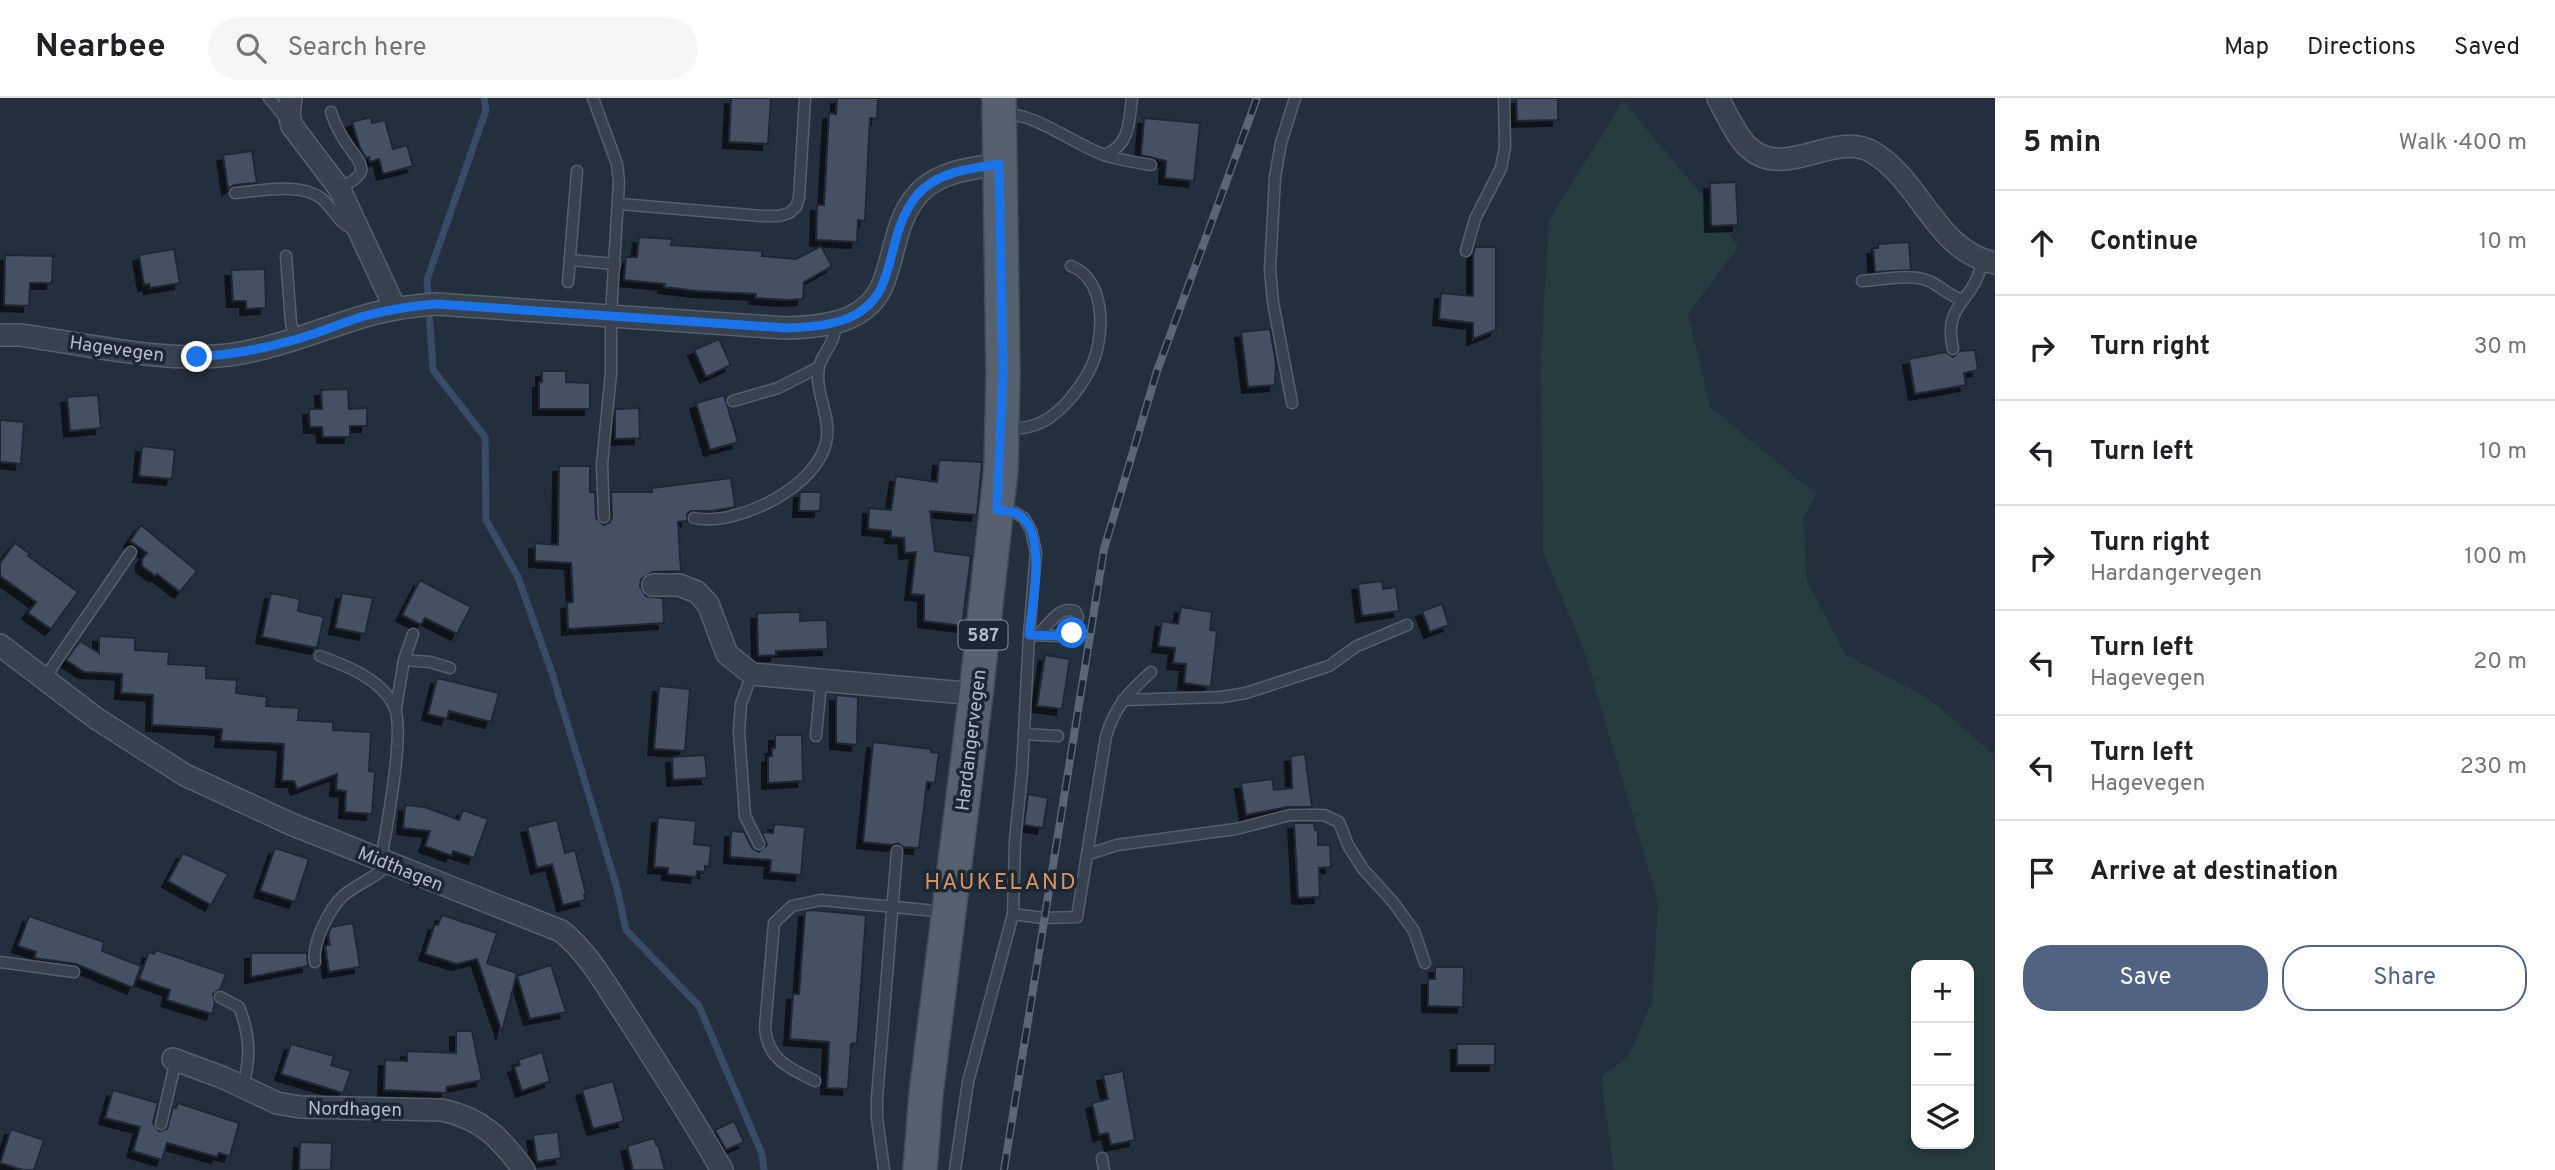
<!DOCTYPE html>
<meta charset="utf-8">
<style>
:root{--surface:#fff;--page:#f6f6f6;--text:#202124;--muted:#757577;--line:#e0e0e0;--accent:#506383}
body{margin:0;font-family:Overpass,sans-serif;background:var(--page);color:var(--text)}
.controls{position:absolute;right:21px;bottom:21px;display:grid;overflow:hidden;border-radius:14px;box-shadow:0 4px 10px #0003}
.controls button{width:63px;height:63px;display:grid;place-items:center;padding:0;border:0;border-bottom:2px solid var(--line);background:var(--surface);color:var(--text);font:35px sans-serif}
.stop{position:absolute;width:21px;height:21px;margin:-16px;border:5px solid #1a73e8;border-radius:50%;background:#fff}
.stop.end{background:#1a73e8;border-color:#fff;box-shadow:0 2px 7px #0008}
.list{margin:0;padding:0;list-style:none}
h2{display:flex;justify-content:space-between;align-items:center;height:91px;margin:0;padding:0 28px;font-size:30px}
h2 small{font-size:23px;font-weight:400;color:var(--muted)}
.list li{display:grid;grid-template-columns:46px 1fr auto;gap:21px;align-items:center;box-sizing:border-box;height:105px;padding:0 28px;border-top:2px solid var(--line)}
.list b{display:block;font-size:26px;white-space:nowrap}
.list p{margin:0;font-size:23px;white-space:nowrap;color:var(--muted)}
.list em{font-size:23px;font-style:normal;color:var(--muted)}
.actions{display:flex;gap:14px;padding:21px 28px}
.actions a{flex:1;padding:16px 0;border:2px solid var(--accent);border-radius:28px;text-align:center;font-size:24px;color:var(--accent)}
.actions .main{background:var(--accent);color:#fff}
.icon{flex:none;width:38px;height:38px;fill:none;stroke:currentColor;stroke-width:2;stroke-linecap:round;stroke-linejoin:round}
.map{position:relative;flex:none;width:1995px;height:1072px;overflow:hidden}
header{display:flex;align-items:center;gap:42px;box-sizing:border-box;height:98px;padding:0 35px;background:var(--surface);border-bottom:2px solid var(--line)}
header strong{font-size:33px}
nav{display:flex;gap:38px;margin-inline-start:auto;font-size:24px}
.search{width:490px;height:63px;background:var(--page);display:flex;align-items:center;gap:18px;box-sizing:border-box;padding:0 24px;border-radius:38px;color:var(--muted);font-size:26px}
main{display:flex}
aside{flex:1;background:var(--surface)}
.map>svg:first-child{display:block}
</style>
<header>
<strong>Nearbee</strong>
<div class="search"><svg class="icon" aria-label="search" viewBox="0 0 24 24"><circle cx="10" cy="10" r="6"/><path d="M15 15l6 6"/></svg>Search here</div>
<nav><a>Map</a><a>Directions</a><a>Saved</a></nav>
</header>
<main>
<div class="map">
<svg width="1995" height="1072" viewBox="0 0 1995 1072">
<defs>
<filter id="shadow"><feDropShadow dx="-6" dy="6" stdDeviation="0" flood-color="#0009"/></filter>
</defs>
<rect width="100%" height="100%" fill="#242f3e"/>
<!-- green -->
<path fill="#263c3f" fill-rule="evenodd" d="M1623,3L1699,94L1738,149L1688,216L1710,309L1816,396L1803,421L1807,483L1845,556L1929,601L1995,657V1072H1614L1601,979L1628,959L1652,904L1658,803L1585,555L1543,453L1541,257L1549,122ZM1916,867H1969V1046H1916Z"/>
<g fill="none" stroke-linecap="round" stroke-linejoin="round">
<!-- stream -->
<path stroke="#394c67" stroke-width="7" d="M484,0L486,12L427,182L433,272L485,339L486,422L518,479L552,575L617,790L626,832L699,908L762,1056L764,1072"/>
</g>
<!-- building -->
<g fill="#455162" stroke="#1f2835" stroke-width="2" filter="url(#shadow)">
<path d="M731,0H771L768,46L729,44Z"/>
<path d="M837,0H878L877,21L870,20L865,123L858,122L857,144L816,142L817,107H824L829,15L836,16Z"/>
<path d="M1516,0H1558V22L1517,23Z"/>
<path d="M371,19L372,25L385,22L393,51L407,47L413,68L383,76L379,61L370,64L369,59L366,60L360,50L352,24Z"/>
<path d="M1144,20L1200,25L1194,83L1165,80L1166,63L1141,57Z"/>
<path d="M252,53L257,85L234,87L228,91L223,57Z"/>
<path d="M1736,84L1738,127L1711,128L1710,85Z"/>
<path d="M639,139L672,141L671,147L762,153V158L796,161L821,148L832,168L804,184L803,201L789,202L755,200L756,196L697,193L664,189L665,186L624,182L626,159H637Z"/>
<path d="M1909,144L1911,172L1875,174L1873,150H1878V146Z"/>
<path d="M1475,149H1496V232L1473,241V225L1439,221L1441,195L1473,198V157Z"/>
<path d="M174,151L180,185L150,190L149,186L144,187L139,157Z"/>
<path d="M5,157L53,158L52,185H30L29,208L4,207Z"/>
<path d="M265,171L266,210L246,211V203H233L231,172Z"/>
<path d="M1270,231L1276,265L1275,287L1248,289L1241,234Z"/>
<path d="M719,241L731,267L706,279L694,252Z"/>
<path d="M1975,252L1978,272L1964,275L1966,287L1915,296L1909,261L1946,254L1953,259L1960,253Z"/>
<path d="M542,273H566V284L590,285V311H539V284H542Z"/>
<path d="M348,291L349,311L367,310V328H350V339H323L322,329H310L309,311H322L321,292Z"/>
<path d="M98,297L101,330L70,333L67,299Z"/>
<path d="M724,297L738,344L710,352L696,305Z"/>
<path d="M639,310L640,340L615,341V311Z"/>
<path d="M0,322L24,324L21,366L0,364Z"/>
<path d="M142,348L175,352L172,381L139,378Z"/>
<path d="M939,362L982,364L977,417L930,413L935,453L971,458L962,528L924,523V497L911,496L916,454L905,455L904,440L891,439V433L868,431L869,410L891,412L896,378L937,384Z"/>
<path d="M559,368H590V394H595L596,420L604,427L609,425L612,419L611,394H652V390L731,380L735,409L712,413H691L687,416V423L678,424L681,473L652,474L641,481L640,488L646,498L663,500L664,525L568,531L567,505L573,504L571,465L535,463V445L558,447Z"/>
<path d="M800,394H821L820,413H799Z"/>
<path d="M141,427L197,473L180,494L157,476L155,478L142,468V461L147,455L130,443Z"/>
<path d="M15,445L30,456L28,458L78,494L51,531L28,515L36,504L0,478V465Z"/>
<path d="M420,482L471,509L457,536L425,520L421,527L402,517Z"/>
<path d="M1382,483L1383,491L1396,489L1399,513L1362,518L1358,486Z"/>
<path d="M271,495L300,501L298,513L324,519L317,550L262,539Z"/>
<path d="M342,495L373,500L365,536L335,530Z"/>
<path d="M1442,506L1449,527L1430,534L1422,513Z"/>
<path d="M1181,509L1212,514L1210,532L1217,533L1211,589L1184,585L1186,566L1173,565L1175,550L1158,548L1162,523L1178,526Z"/>
<path d="M800,514V523L827,522L828,551L776,553V557L758,558L757,515Z"/>
<path d="M99,538L135,540V552L169,554L168,566L206,568V580L237,582L236,595L267,599L266,608L299,610L298,622L333,624V632L371,634L369,673L375,674L372,716L345,714L346,693L336,692L337,676L297,691L294,683H282L284,646L221,643L222,631L152,627L153,597L121,595L122,576L84,574L66,562L80,543L99,555Z"/>
<path d="M1045,557L1070,561L1062,611L1037,608Z"/>
<path d="M437,580L499,595L491,624L449,613L447,621L428,616Z"/>
<path d="M659,588L690,591L685,653L654,651Z"/>
<path d="M836,597L858,599L857,647L836,645Z"/>
<path d="M775,637H802L803,683L768,685V659L772,658V650H775Z"/>
<path d="M873,644L931,651V654L939,655L935,685L927,684L919,750L903,749L898,745L892,747L863,744Z"/>
<path d="M1305,656L1312,709H1288L1246,717L1241,685L1272,681L1274,692L1292,690L1291,658Z"/>
<path d="M705,657L707,680L673,682L672,659Z"/>
<path d="M1028,696L1048,700L1043,730L1024,727Z"/>
<path d="M405,707L425,709L459,722L463,712L488,721L474,760L453,753L452,758L425,748L430,733L403,730Z"/>
<path d="M658,719L696,723L694,746L711,748L709,769L705,768V774L697,773L696,779L668,776V770L654,769Z"/>
<path d="M557,722L565,755L575,752L586,796L584,797L585,802L563,807L552,766L537,770L527,729Z"/>
<path d="M1294,725H1314L1315,732H1318V747H1330L1331,769L1319,770L1320,799L1298,800Z"/>
<path d="M774,726L805,729L801,777L770,774L771,762L730,759L731,733L744,734L752,750L759,754L767,747L762,734L773,735Z"/>
<path d="M275,750L309,761L295,804L260,793Z"/>
<path d="M183,755L228,776L211,807L168,783Z"/>
<path d="M812,812L866,817L857,945L851,946L848,991L827,990L829,944L790,941L793,896H799L805,813Z"/>
<path d="M442,817L497,835L487,865L517,875L502,934L477,861L457,866L425,856L435,826L438,827Z"/>
<path d="M29,818L104,844L102,853L141,868L133,890L76,866L34,860L36,854L18,848Z"/>
<path d="M353,825L360,869L329,874L325,848L330,847L328,837L330,832L331,829Z"/>
<path d="M156,852L226,876L220,891L213,896L215,905L212,916L167,902L170,892L139,881L149,854L154,856Z"/>
<path d="M251,855H307L308,868L251,879Z"/>
<path d="M551,867L566,914L530,921L517,878Z"/>
<path d="M1435,869H1464L1463,909L1428,908V881H1435Z"/>
<path d="M456,933H472L482,982L447,989L446,995L384,992L385,962L407,963V953L456,955Z"/>
<path d="M291,946L334,958L331,967L351,973L343,995L281,976Z"/>
<rect x="1457" y="946" width="38" height="21"/>
<path d="M542,954L550,983L522,993L514,969L520,967L518,962Z"/>
<path d="M1123,973L1135,1042L1111,1047L1108,1035L1099,1037L1092,1005L1108,1001L1103,977Z"/>
<path d="M613,983L624,1023L593,1031L582,992Z"/>
<path d="M113,992L158,1005L153,1025L159,1033L167,1031L173,1009L176,1010L178,1005L239,1025L230,1058L219,1055L217,1059L167,1045L162,1062L133,1053L140,1029L105,1020Z"/>
<path d="M734,1023L744,1044L726,1052L715,1032Z"/>
<path d="M11,1031L44,1042L34,1072H23L0,1065Z"/>
<path d="M558,1034L561,1060L537,1064L533,1037Z"/>
<path d="M654,1040L656,1047L658,1046L665,1072H633L627,1048Z"/>
<path d="M300,1044L332,1045L331,1072H299Z"/>
</g>
<g fill="none" stroke-linecap="round" stroke-linejoin="round">
<defs>
<g id="lane">
<path d="M269,0L287,22"/>
<path d="M593,0L617,66L619,84L611,217V275L602,366L604,419"/>
<path d="M331,14C334,23 338,32 343,40C358,65 377,73 339,90"/>
<path d="M1004,15C1040,18 1070,44 1104,57C1118,62 1136,64 1151,67"/>
<path d="M1105,57C1130,46 1129,25 1132,0"/>
<path d="M235,95C260,93 299,84 321,100C334,111 339,128 357,132"/>
<path d="M620,106L762,118H779L789,115L796,109L799,100L805,0"/>
<path d="M1466,153L1475,121L1501,70L1505,49L1504,0"/>
<path d="M286,158L291,225L295,242"/>
<path d="M570,162L615,166"/>
<path d="M1862,183C1882,182 1910,175 1929,183C1942,189 1949,198 1963,202"/>
<path d="M568,184L577,73"/>
<path d="M1953,251C1942,203 1976,205 1982,162"/>
<path d="M733,303L778,290L819,269"/>
<path d="M1292,305L1273,204L1270,172L1275,79L1281,45L1295,0"/>
<path d="M1007,331C1020,331 1033,329 1044,323C1062,313 1078,293 1088,275C1105,245 1109,183 1071,168"/>
<path d="M694,420C738,429 822,387 827,339C830,316 814,292 819,269C821,259 830,250 833,240C835,235 835,229 836,224"/>
<path d="M1029,537L1060,538L1072,535L1078,519L1075,513C1060,507 1048,527 1038,537"/>
<path d="M320,558C347,568 381,581 394,608C406,631 386,732 381,762"/>
<path d="M404,562L430,564L450,570"/>
<path d="M752,576L741,606L739,633L745,718L759,746"/>
<path d="M44,581L131,454"/>
<path d="M1123,602L1222,599L1246,595L1329,568L1357,548L1407,527"/>
<path d="M396,610L404,562L413,536"/>
<path d="M1024,636L1058,638"/>
<path d="M816,638L821,584"/>
<path d="M1089,756L1117,747L1236,731L1290,717H1324L1339,724L1348,747L1363,771L1393,804L1414,833L1425,865"/>
<path d="M1013,816L1043,820L1077,819L1106,638C1116,607 1127,596 1151,574"/>
<path d="M0,864L74,874"/>
<path d="M315,864C312,845 329,811 343,798C358,785 376,780 389,766"/>
<path d="M220,899L239,909C250,937 251,959 243,988"/>
<path d="M815,983C789,970 768,962 765,930L774,825L792,808L821,802L946,814"/>
<path d="M161,1026L176,962"/>
<path d="M1102,1060L1104,1072"/>
<path d="M884,1072L877,1020V1000L897,753"/>
<path d="M955,1072L968,984L1013,816L1015,743L1022,673L1029,537L1036,454L1031,432L1024,420L1014,414L1000,413"/>
</g>
<g id="street">
<path d="M291,0L289,16L292,28L339,90L395,210"/>
<path d="M1718,0C1726,15 1734,34 1746,47C1783,86 1834,30 1874,55C1922,85 1937,154 1995,165"/>
<path d="M0,237H20C85,246 164,265 228,257C275,251 318,232 362,219C387,211 411,208 436,206L786,230C824,229 869,225 884,183C889,170 892,155 896,142C901,122 908,105 923,91C943,73 973,70 999,66"/>
<path d="M653,487H679L697,494L708,506L727,556L752,576L976,596"/>
<path d="M0,547L97,621L185,677L291,726L561,833C590,856 608,891 629,922C661,972 693,1021 722,1072"/>
<path d="M173,961L224,980L277,1005L300,1009L442,1012C483,1021 500,1040 524,1072"/>
</g>
<path id="primary" d="M920,1072L926,996L976,596L1001,371L1003,274L999,0"/>
</defs>
<!-- lane casing -->
<use href="#lane" stroke="#565f6c" stroke-width="13"/>
<!-- street casing -->
<use href="#street" stroke="#565f6c" stroke-width="24"/>
<!-- primary casing -->
<use href="#primary" stroke="#414a57" stroke-width="36"/>
<!-- lane -->
<use href="#lane" stroke="#38414e" stroke-width="10"/>
<!-- street -->
<use href="#street" stroke="#38414e" stroke-width="21"/>
<!-- primary -->
<use href="#primary" stroke="#56606e" stroke-width="33"/>
<defs>
<path id="rail" d="M1004,1072L1104,451L1157,273L1257,0"/>
</defs>
<!-- rail casing -->
<use href="#rail" stroke="#5a6575" stroke-width="8"/>
<!-- rail -->
<use href="#rail" stroke="#1d2633" stroke-width="5" stroke-dasharray="16" stroke-linecap="butt"/>
</g>
<g fill="none" stroke-linecap="round" stroke-linejoin="round">
<!-- route -->
<path stroke="#1a73e8" stroke-width="9" d="M197,259C230,257 262,251 294,242C317,236 339,226 361,219C386,212 411,208 436,206L786,230C824,229 869,225 884,183C889,170 892,155 896,141C901,122 908,105 923,91C943,73 974,70 999,66L1003,274L997,412C1006,413 1016,413 1023,420C1046,441 1032,508 1029,537L1060,538L1072,535"/>
</g>
<g text-anchor="middle" stroke-width="7" stroke-linejoin="round" paint-order="stroke">
<!-- shield labels -->
<rect fill="#1d2633" stroke="#878f9c" stroke-width="2" x="958.5" y="522.5" width="49" height="29" rx="5"/>
<g font-size="18" font-weight="bold" fill="#b4bcc9">
<text x="983" y="543">587</text>
</g>
<!-- street labels -->
<g font-size="19" fill="#b4bcc9" stroke="#1d2633">
<text transform="translate(117 250) rotate(8)" y="7">Hagevegen</text>
<text transform="translate(970 642) rotate(-83)" y="7">Hardangervegen</text>
<text transform="translate(401 770) rotate(22)" y="7">Midthagen</text>
<text transform="translate(355 1010) rotate(1)" y="7">Nordhagen</text>
</g>
<!-- quarter labels -->
<g font-size="23" letter-spacing="2" fill="#d59563" stroke="#1d2633">
<text x="1001" y="791">HAUKELAND</text>
</g>
</g>
</svg>
<div class="controls">
<button>+</button>
<button>−</button>
<button><svg class="icon" aria-label="layers" viewBox="0 0 24 24"><path d="M12 4l9 5-9 5-9-5zM3 14l9 5 9-5"/></svg></button>
</div>
<div class="stop" style="left:1072px;top:535px"></div>
<div class="stop end" style="left:197px;top:259px"></div>
</div>
<aside>
<h2>5 min<small>Walk · 400 m</small></h2>
<ul class="list">
<li><svg class="icon" aria-label="ahead" viewBox="0 0 24 24"><path d="M12 20V5M6 11l6-6 6 6"/></svg><div><b>Continue</b></div><em>10 m</em></li>
<li><svg class="icon" aria-label="right" viewBox="0 0 24 24"><path d="M7 20v-9h11M14 6l5 5-5 5"/></svg><div><b>Turn right</b></div><em>30 m</em></li>
<li><svg class="icon" aria-label="left" viewBox="0 0 24 24"><path d="M17 20v-9H6M10 6l-5 5 5 5"/></svg><div><b>Turn left</b></div><em>10 m</em></li>
<li><svg class="icon" aria-label="right" viewBox="0 0 24 24"><path d="M7 20v-9h11M14 6l5 5-5 5"/></svg><div><b>Turn right</b><p>Hardangervegen</p></div><em>100 m</em></li>
<li><svg class="icon" aria-label="left" viewBox="0 0 24 24"><path d="M17 20v-9H6M10 6l-5 5 5 5"/></svg><div><b>Turn left</b><p>Hagevegen</p></div><em>20 m</em></li>
<li><svg class="icon" aria-label="left" viewBox="0 0 24 24"><path d="M17 20v-9H6M10 6l-5 5 5 5"/></svg><div><b>Turn left</b><p>Hagevegen</p></div><em>230 m</em></li>
<li><svg class="icon" aria-label="arrive" viewBox="0 0 24 24"><path d="M6 21V4h12l-3 4 3 4H6"/></svg><div><b>Arrive at destination</b></div></li>
</ul>
<div class="actions"><a class="main">Save</a><a>Share</a></div>
</aside>
</main>
